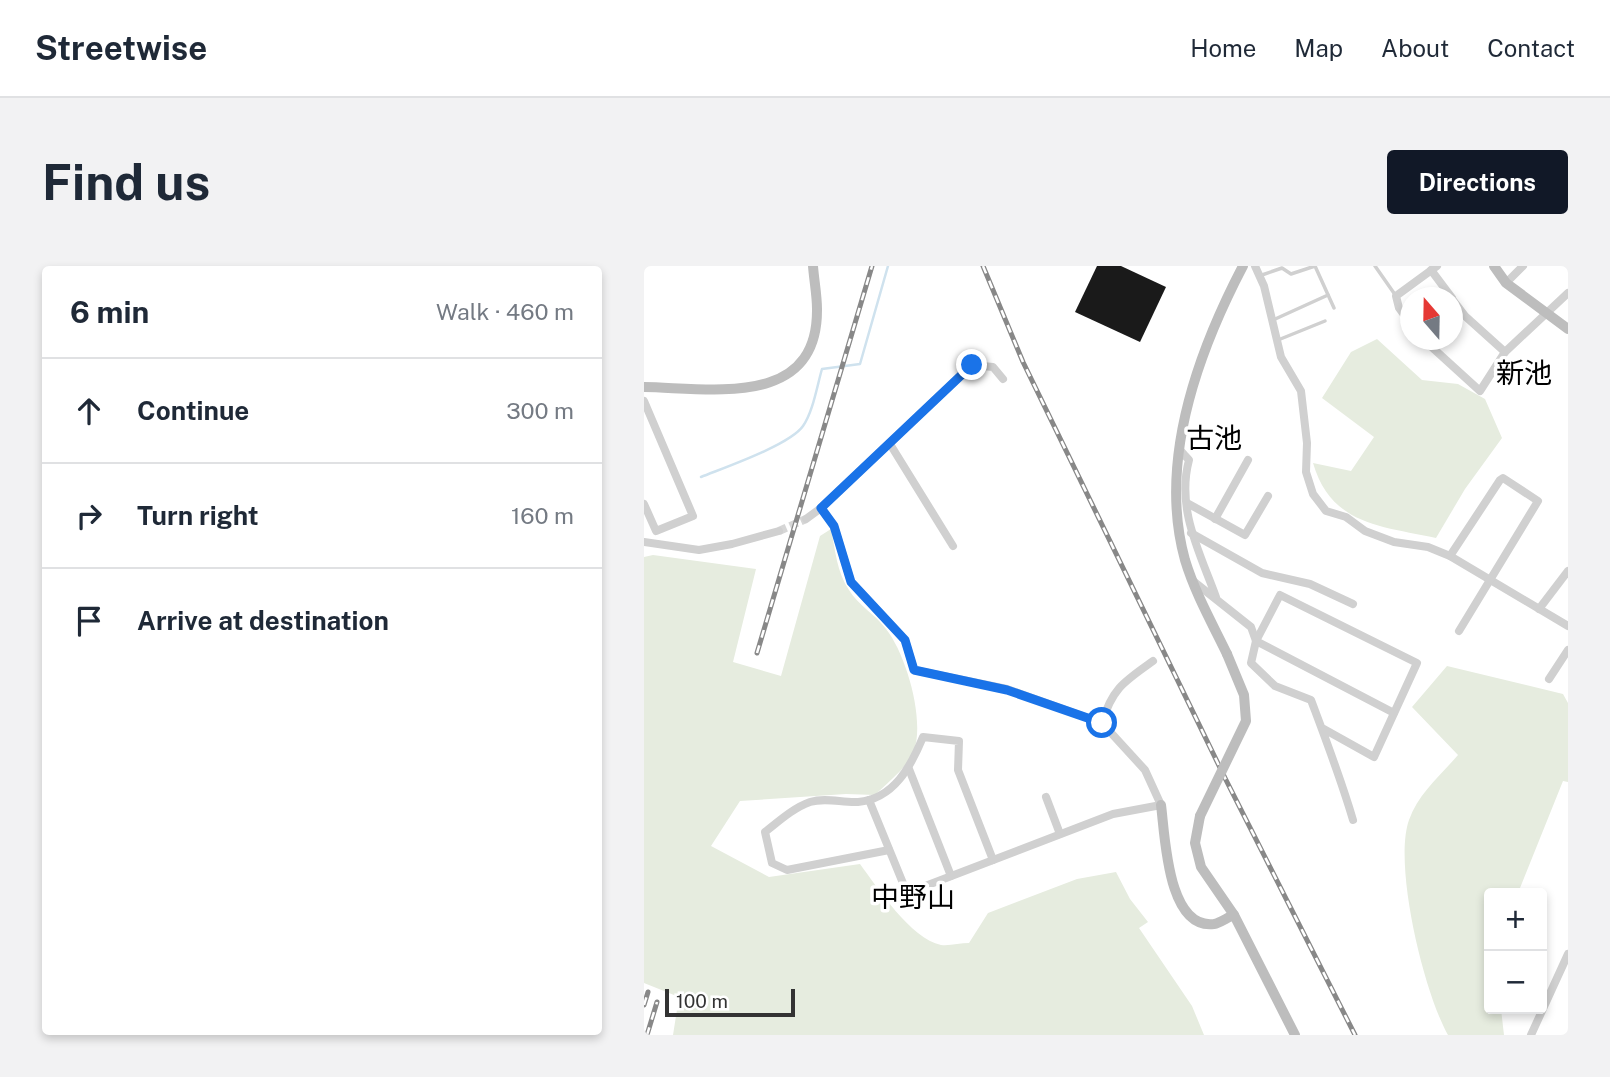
<!DOCTYPE html>
<meta charset="utf-8">
<style>
:root{--surface:#fff;--page:#f2f2f3;--text:#1f2937;--muted:#747a83;--line:#e0e1e3;--accent:#111827}
body{margin:0;font-family:"Public Sans","Noto Sans JP",sans-serif;background:var(--page);color:var(--text)}
.controls{position:absolute;right:21px;bottom:21px;display:grid;overflow:hidden;border-radius:7px;box-shadow:0 4px 10px #0003}
.controls button{width:63px;height:63px;display:grid;place-items:center;padding:0;border:0;border-bottom:2px solid var(--line);background:var(--surface);color:var(--text);font:35px sans-serif}
.compass{position:absolute;left:756px;top:21px;width:63px;height:63px;border-radius:50%;background:var(--surface);box-shadow:0 4px 10px #0003;rotate:340deg}
.scale{position:absolute;left:21px;bottom:18px;width:130px;box-sizing:border-box;padding-left:7px;border:4px solid #333;border-top:0;font-size:19px;line-height:24px;white-space:nowrap;color:#333;-webkit-text-stroke:5px #fff;paint-order:stroke}
.stop{position:absolute;width:21px;height:21px;margin:-16px;border:5px solid #1a73e8;border-radius:50%;background:#fff}
.stop.end{background:#1a73e8;border-color:#fff;box-shadow:0 2px 7px #0008}
.list{margin:0;padding:0;list-style:none}
h2{display:flex;justify-content:space-between;align-items:center;height:91px;margin:0;padding:0 28px;font-size:30px}
h2 small{font-size:23px;font-weight:400;color:var(--muted)}
.list li{display:grid;grid-template-columns:46px 1fr auto;gap:21px;align-items:center;box-sizing:border-box;height:105px;padding:0 28px;border-top:2px solid var(--line)}
.list b{display:block;font-size:26px;white-space:nowrap}
.list em{font-size:23px;font-style:normal;color:var(--muted)}
.icon{flex:none;width:38px;height:38px;fill:none;stroke:currentColor;stroke-width:2;stroke-linecap:round;stroke-linejoin:round}
.map{position:relative;flex:none;width:924px;height:769px;overflow:hidden;border-radius:7px}
header{display:flex;align-items:center;gap:42px;box-sizing:border-box;height:98px;padding:0 35px;background:var(--surface);border-bottom:2px solid var(--line)}
header strong{font-size:33px}
nav{display:flex;gap:38px;margin-inline-start:auto;font-size:24px}
.intro{display:flex;align-items:center;justify-content:space-between;box-sizing:border-box;height:168px;padding:0 42px}
h1{margin:0;font-size:49px}
.button{padding:18px 32px;border-radius:7px;background:var(--accent);color:#fff;font-size:24px;font-weight:700}
main{display:flex;gap:42px;padding:0 42px}
aside{flex:1;background:var(--surface);border-radius:7px;box-shadow:0 4px 10px #0003}
.map>svg:first-child{display:block}
</style>
<header>
<strong>Streetwise</strong>
<nav><a>Home</a><a>Map</a><a>About</a><a>Contact</a></nav>
</header>
<div class="intro"><h1>Find us</h1><a class="button">Directions</a></div>
<main>
<aside>
<h2>6 min<small>Walk · 460 m</small></h2>
<ul class="list">
<li><svg class="icon" aria-label="ahead" viewBox="0 0 24 24"><path d="M12 20V5M6 11l6-6 6 6"/></svg><div><b>Continue</b></div><em>300 m</em></li>
<li><svg class="icon" aria-label="right" viewBox="0 0 24 24"><path d="M7 20v-9h11M14 6l5 5-5 5"/></svg><div><b>Turn right</b></div><em>160 m</em></li>
<li><svg class="icon" aria-label="arrive" viewBox="0 0 24 24"><path d="M6 21V4h12l-3 4 3 4H6"/></svg><div><b>Arrive at destination</b></div></li>
</ul>
</aside>
<div class="map">
<svg width="924" height="769" viewBox="0 0 924 769">
<rect width="100%" height="100%" fill="#fff"/>
<!-- green -->
<g fill="#e6ecdf">
<path d="M733,73L778,114L814,118L841,133L858,172L821,223L792,272C737,260 687,259 669,197L707,205L730,171L678,132L707,86Z"/>
<path d="M187,263C191,283 193,307 205,324C214,339 232,349 242,363C262,388 281,453 270,485C264,501 243,517 231,529L202,528L96,535L67,580L125,611L216,598C233,621 267,673 297,679C306,680 316,677 325,677L344,647L433,613L472,606L486,633L504,656L495,662L548,740L560,769H29L35,731L0,717V291L9,289L112,303L89,396L137,410L176,270Z"/>
<path d="M803,400L919,428L924,437V516L919,515L874,627H845V743H857L860,769H804C780,727 749,599 765,554C774,528 796,510 814,489L768,441Z"/>
</g>
<g fill="none" stroke-linecap="round" stroke-linejoin="round">
<!-- stream -->
<path stroke="#cfe2ee" stroke-width="2.5" d="M57,211C79,202 146,179 159,160C169,146 173,120 178,103L216,98L244,0"/>
</g>
<!-- building -->
<path fill="#1a1a1a" d="M453,0H477L522,21L496,76L431,46Z"/>
<g fill="none" stroke-linecap="round" stroke-linejoin="round">
<!-- street-tunnel -->
<path stroke="#d6d6d6" stroke-width="8" stroke-dasharray="8 4" stroke-linecap="butt" d="M135,265L162,253"/>
<!-- lane -->
<g stroke="#d0d0d0" stroke-width="3.5">
<path d="M731,0L752,30"/>
<path d="M618,9L638,2L647,8L671,0L690,42"/>
<path d="M629,54L684,29"/>
<path d="M634,74L681,55"/>
</g>
<!-- street -->
<g stroke="#d0d0d0" stroke-width="8">
<path d="M611,0L620,20L637,91L657,125L663,177L662,206L669,228L682,245L702,251L721,265L750,276L784,281L806,290L924,360"/>
<path d="M787,4L808,32"/>
<path d="M862,17L879,0"/>
<path d="M808,33L821,50L861,86"/>
<path d="M766,57L755,42L752,30L793,0"/>
<path d="M780,74L836,125L861,86L924,27"/>
<path d="M0,135L49,250L12,265L0,238"/>
<path d="M246,178L309,280"/>
<path d="M535,183L545,194C532,243 556,287 572,331"/>
<path d="M543,237L601,269L624,230"/>
<path d="M162,253L177,242"/>
<path d="M571,253L604,194"/>
<path d="M547,267L618,307L666,318L709,338"/>
<path d="M0,276L55,284L88,278L135,265"/>
<path d="M806,290L856,214L859,212L894,235L815,365"/>
<path d="M549,315L607,361L612,375L750,447"/>
<path d="M895,343L924,305"/>
<path d="M905,413L924,384"/>
<path d="M458,457C468,422 481,415 509,395"/>
<path d="M678,462L730,491L773,397L636,329L612,375L607,397L631,420L667,434C682,474 697,513 709,554"/>
<path d="M265,503L307,610"/>
<path d="M402,531L416,568"/>
<path d="M225,534L263,627L469,548L517,539L501,504L458,457L363,423L270,404L261,374L207,316L190,260L177,242L328,99L349,101L359,113"/>
<path d="M245,584L143,604L128,597L121,566C134,556 149,542 166,536C182,531 198,537 214,536C250,533 267,500 279,471L315,475L314,504L349,594"/>
<path d="M887,769L924,688"/>
</g>
<!-- secondary -->
<g stroke="#bdbdbd" stroke-width="10">
<path d="M850,0L862,17L924,63"/>
<path d="M0,121C67,122 174,143 173,43C173,29 170,14 169,0"/>
<path d="M583,388C568,357 551,327 541,294C514,197 554,86 599,0"/>
<path d="M517,539C521,568 523,664 570,658C576,657 584,651 590,649"/>
<path d="M556,550L551,577L557,601L590,649L651,769"/>
</g>
<defs>
<g id="rail">
<path d="M339,0L379,96L582,514L711,769"/>
<path d="M113,387L228,0"/>
<path d="M0,739L4,726"/>
<path d="M3,769L13,736"/>
</g>
</defs>
<!-- rail casing -->
<use href="#rail" stroke="#888" stroke-width="5"/>
<!-- rail -->
<use href="#rail" stroke="#fff" stroke-width="2.5" stroke-dasharray="8" stroke-linecap="butt"/>
<!-- secondary-bridge -->
<path stroke="#bdbdbd" stroke-width="10" d="M556,550L602,455L600,429L583,388"/>
</g>
<g fill="none" stroke-linecap="round" stroke-linejoin="round">
<!-- route -->
<path stroke="#1a73e8" stroke-width="9" d="M328,99L177,242L190,260L207,316L261,374L270,404L363,424L458,457"/>
</g>
<g text-anchor="middle" stroke-width="7" stroke-linejoin="round" paint-order="stroke">
<!-- quarter labels -->
<g font-size="28" fill="#000" stroke="#fff">
<text x="880" y="117">新池</text>
<text x="570" y="182">古池</text>
<text x="269" y="641">中野山</text>
</g>
</g>
</svg>
<div class="controls">
<button>+</button>
<button>−</button>
</div>
<svg class="compass" viewBox="-18 -18 36 36"><path d="M0-13l5 13h-10z" fill="#e53935"/><path d="M0 13l5-13h-10z" fill="#747a83"/></svg>
<div class="scale">100 m</div>
<div class="stop" style="left:458px;top:457px"></div>
<div class="stop end" style="left:328px;top:99px"></div>
</div>
</main>
